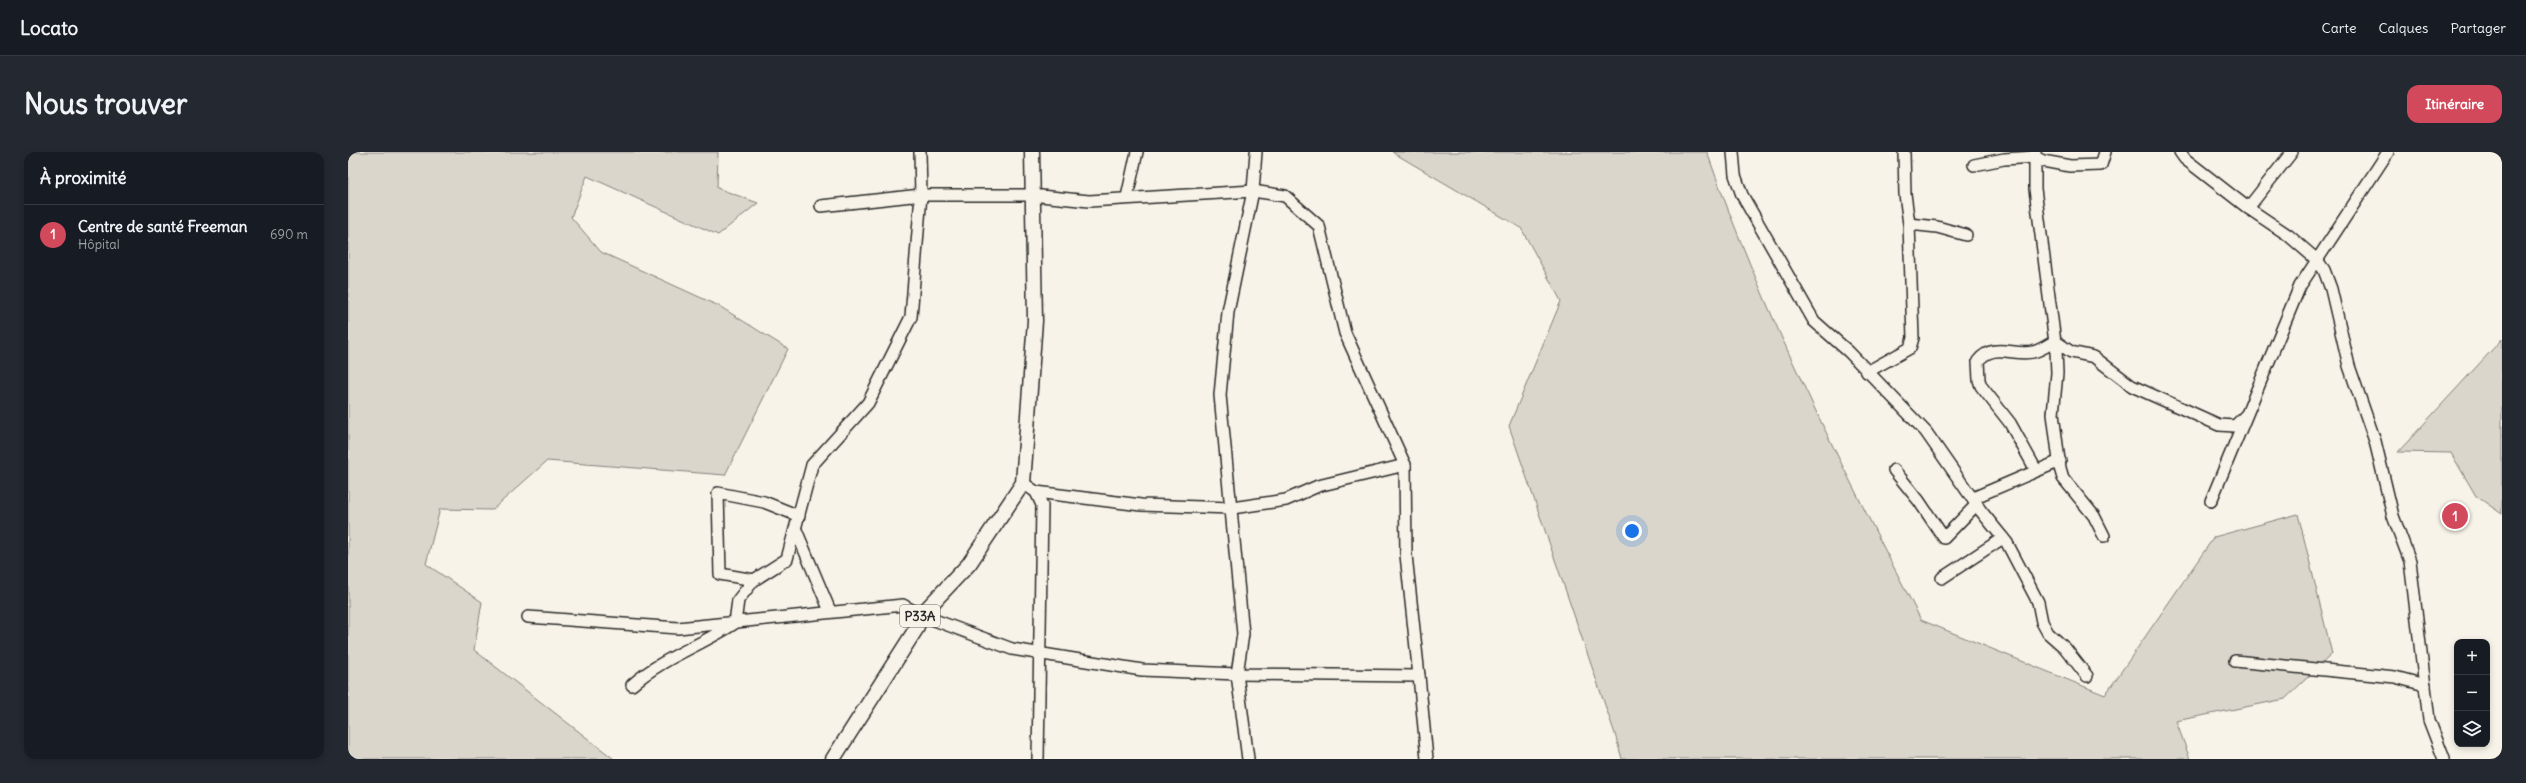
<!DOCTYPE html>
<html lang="fr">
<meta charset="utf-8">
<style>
:root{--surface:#171b24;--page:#242831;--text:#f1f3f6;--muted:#9ea1a6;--line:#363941;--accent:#d1495b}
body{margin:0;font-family:Delius,sans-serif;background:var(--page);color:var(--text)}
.controls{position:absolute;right:12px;bottom:12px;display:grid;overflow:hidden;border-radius:8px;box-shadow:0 2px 6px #0003}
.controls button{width:36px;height:36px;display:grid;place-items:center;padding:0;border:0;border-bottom:1px solid var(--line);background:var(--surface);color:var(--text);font:20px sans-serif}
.you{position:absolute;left:1284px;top:379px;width:14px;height:14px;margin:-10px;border:3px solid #fff;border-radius:50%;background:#1a73e8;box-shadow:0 0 0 6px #1a73e833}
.badge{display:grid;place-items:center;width:26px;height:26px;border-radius:50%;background:var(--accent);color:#fff;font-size:13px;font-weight:700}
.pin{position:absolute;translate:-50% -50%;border:2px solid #fff;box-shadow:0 1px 4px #0006}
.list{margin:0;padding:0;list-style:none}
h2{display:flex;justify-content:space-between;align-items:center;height:52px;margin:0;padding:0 16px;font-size:17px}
h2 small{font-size:13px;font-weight:400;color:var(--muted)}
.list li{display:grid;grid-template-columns:26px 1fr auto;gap:12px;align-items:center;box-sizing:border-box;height:60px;padding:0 16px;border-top:1px solid var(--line)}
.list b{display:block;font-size:15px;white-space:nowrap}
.list p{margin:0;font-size:13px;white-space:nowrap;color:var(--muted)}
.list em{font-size:13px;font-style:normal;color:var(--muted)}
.icon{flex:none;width:22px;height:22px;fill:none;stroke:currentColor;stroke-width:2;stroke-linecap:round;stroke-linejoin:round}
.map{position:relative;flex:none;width:2154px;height:607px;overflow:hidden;border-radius:12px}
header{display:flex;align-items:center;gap:24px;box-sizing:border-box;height:56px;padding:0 20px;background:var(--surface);border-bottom:1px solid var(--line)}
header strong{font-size:19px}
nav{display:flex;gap:22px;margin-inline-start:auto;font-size:14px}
.intro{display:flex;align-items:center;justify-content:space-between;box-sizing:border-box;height:96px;padding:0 24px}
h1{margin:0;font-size:28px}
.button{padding:10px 18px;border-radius:12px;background:var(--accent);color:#fff;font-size:14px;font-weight:700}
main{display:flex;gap:24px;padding:0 24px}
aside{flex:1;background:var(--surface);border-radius:12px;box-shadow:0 2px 6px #0003}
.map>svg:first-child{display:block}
</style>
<header>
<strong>Locato</strong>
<nav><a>Carte</a><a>Calques</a><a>Partager</a></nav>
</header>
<div class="intro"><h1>Nous trouver</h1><a class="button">Itinéraire</a></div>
<main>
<aside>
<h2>À proximité<small></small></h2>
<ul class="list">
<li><span class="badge">1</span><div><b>Centre de santé Freeman</b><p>Hôpital</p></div><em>690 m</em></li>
</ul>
</aside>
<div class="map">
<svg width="2154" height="607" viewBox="0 0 2154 607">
<rect width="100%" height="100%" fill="#f7f3e8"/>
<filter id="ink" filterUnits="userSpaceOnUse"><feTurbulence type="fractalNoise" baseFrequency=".025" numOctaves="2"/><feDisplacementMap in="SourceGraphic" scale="8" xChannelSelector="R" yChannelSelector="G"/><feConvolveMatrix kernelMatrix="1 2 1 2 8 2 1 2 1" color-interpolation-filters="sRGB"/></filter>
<g filter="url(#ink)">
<!-- green -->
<g fill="#dad6cc" stroke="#82807c">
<path d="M0,0H370L369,36L410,51L370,83L239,24L223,65L253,100L371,154L440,197L377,323L199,309L144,358L92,357L78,412L134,450L126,498L266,607H0Z"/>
<path d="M1044,0H1359C1416,163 1494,315 1573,468L1757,543L1866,385L1950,362L1984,502L1937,547L1828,569L1842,607H1274L1267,582L1161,274L1213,149L1173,76Z"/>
<path d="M2154,187V362L2128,344L2103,301L2050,300Z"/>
</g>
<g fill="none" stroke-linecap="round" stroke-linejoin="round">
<defs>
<g id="minor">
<path d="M1385,0L1387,23L1394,43L1466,169L1501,200L1578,280L1633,359L1659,391L1690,450L1694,470L1700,481L1717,496L1739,524"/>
<path d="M1687,0V37L1708,198L1709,221L1705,262L1712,316L1715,326L1746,364L1756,384"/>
<path d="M1832,0L1837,7L1900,56L1940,83L1969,108L1976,118L1983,137L2001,214L2027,289L2045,364L2062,409L2081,568L2096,607"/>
<path d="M1626,13L1656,7L1687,5L1695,9L1722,14L1753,13L1757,0"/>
<path d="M779,45L789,0"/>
<path d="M1900,56L1944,0"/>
<path d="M1561,72L1589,75L1618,83"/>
<path d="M1519,220L1562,196L1565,186L1561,72L1557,42L1556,0"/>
<path d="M1546,318L1571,349L1596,386L1629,352"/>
<path d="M1688,318L1662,271L1633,234L1631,228L1630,209C1645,190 1665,204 1685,200C1693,198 1700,193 1707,189L1723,200L1746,205L1784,234L1871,273L1887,274L1898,263"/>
<path d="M675,331L688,340L694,353L690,607"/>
<path d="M688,340L793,353L884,356L938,348L970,334L1057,313"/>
<path d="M1625,346L1712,309"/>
<path d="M1863,349L1952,134L2040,0"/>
<path d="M448,378L482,459"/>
<path d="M1594,426L1655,386"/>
<path d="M406,428L372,422L370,341L416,350L451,364"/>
<path d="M180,465L330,476L555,453L573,463L664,497L794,518L889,522L1071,524L1058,403L1057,313L997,181L971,74L937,44L905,39L741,49L683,43H573L473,54"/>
<path d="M1887,509L2047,525L2077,533"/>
<path d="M1071,524L1079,607"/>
<path d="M284,533C314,506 354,493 387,471L390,448L406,428L439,407L464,313L520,251L563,165L573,43L572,0"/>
<path d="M900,607L889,522L895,482L872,243L880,160L905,39L908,0"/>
</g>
<path id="major" d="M485,607L568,477L573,463L621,412L675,331L687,169L684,0"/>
</defs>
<!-- minor casing -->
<use href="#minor" stroke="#2b2b2b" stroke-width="14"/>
<!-- major casing -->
<use href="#major" stroke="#2b2b2b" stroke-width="17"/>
<!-- minor -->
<use href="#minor" stroke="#f7f3e8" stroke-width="11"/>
<!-- major -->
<use href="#major" stroke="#f7f3e8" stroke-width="14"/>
</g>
</g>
<g text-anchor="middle" stroke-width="3" stroke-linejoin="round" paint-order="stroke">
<!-- shield labels -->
<rect fill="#f7f3e8" stroke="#686764" stroke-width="1" x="552" y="453" width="40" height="22" rx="3"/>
<g font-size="13" font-weight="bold" fill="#2b2b2b">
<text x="572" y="469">P33A</text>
</g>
</g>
</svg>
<div class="controls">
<button>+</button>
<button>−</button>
<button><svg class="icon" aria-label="layers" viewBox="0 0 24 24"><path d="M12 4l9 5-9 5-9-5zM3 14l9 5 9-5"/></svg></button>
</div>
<div class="you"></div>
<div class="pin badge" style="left:2107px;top:364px">1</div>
</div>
</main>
